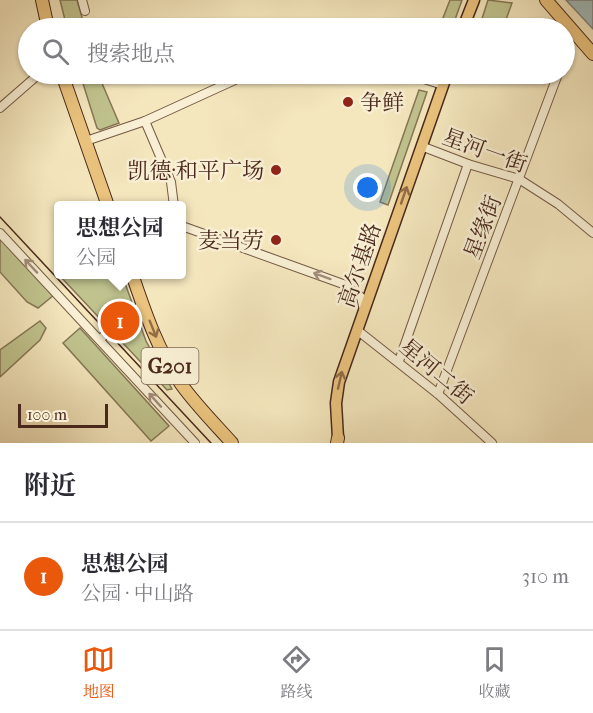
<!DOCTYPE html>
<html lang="zh">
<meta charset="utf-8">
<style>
:root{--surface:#fff;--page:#f7f7f7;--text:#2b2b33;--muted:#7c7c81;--line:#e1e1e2;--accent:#ea580c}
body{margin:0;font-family:"IM FELL French Canon","Noto Serif SC",serif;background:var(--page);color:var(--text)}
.scale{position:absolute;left:18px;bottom:15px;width:90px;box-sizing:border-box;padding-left:6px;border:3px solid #4a281c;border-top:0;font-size:16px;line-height:21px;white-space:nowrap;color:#4a281c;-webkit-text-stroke:4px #f8efd4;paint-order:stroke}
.you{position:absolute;left:368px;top:188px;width:21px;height:21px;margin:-15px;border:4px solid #fff;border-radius:50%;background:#1a73e8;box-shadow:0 0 0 9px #1a73e833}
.badge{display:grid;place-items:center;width:39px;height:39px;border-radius:50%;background:var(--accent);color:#fff;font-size:20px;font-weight:700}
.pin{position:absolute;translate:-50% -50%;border:3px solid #fff;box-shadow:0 2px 6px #0006}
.popup{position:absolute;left:54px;top:201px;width:132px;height:78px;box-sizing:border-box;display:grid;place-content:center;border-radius:6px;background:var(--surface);filter:drop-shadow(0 2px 4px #0005);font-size:20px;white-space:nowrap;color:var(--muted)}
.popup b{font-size:22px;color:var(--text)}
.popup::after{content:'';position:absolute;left:50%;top:100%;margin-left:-12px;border:12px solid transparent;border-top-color:var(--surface)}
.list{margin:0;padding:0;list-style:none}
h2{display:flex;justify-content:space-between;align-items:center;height:78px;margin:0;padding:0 24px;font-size:26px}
h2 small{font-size:20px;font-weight:400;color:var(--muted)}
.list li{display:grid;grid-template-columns:39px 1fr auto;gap:18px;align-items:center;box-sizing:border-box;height:108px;padding:0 24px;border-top:2px solid var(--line)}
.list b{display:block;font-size:22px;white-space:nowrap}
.list p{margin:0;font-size:20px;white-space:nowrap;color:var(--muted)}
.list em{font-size:20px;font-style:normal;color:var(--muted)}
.icon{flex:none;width:33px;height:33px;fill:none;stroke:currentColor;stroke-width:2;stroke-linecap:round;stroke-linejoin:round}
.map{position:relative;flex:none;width:593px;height:443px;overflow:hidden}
.search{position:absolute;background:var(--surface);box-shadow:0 2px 4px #0004;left:18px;right:18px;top:18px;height:66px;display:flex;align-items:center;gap:15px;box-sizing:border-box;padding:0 21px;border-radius:33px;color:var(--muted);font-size:22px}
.sheet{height:186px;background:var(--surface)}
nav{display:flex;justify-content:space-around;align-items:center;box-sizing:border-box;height:84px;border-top:2px solid var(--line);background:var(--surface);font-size:16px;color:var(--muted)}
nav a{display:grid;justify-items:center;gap:3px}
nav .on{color:var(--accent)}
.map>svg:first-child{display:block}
</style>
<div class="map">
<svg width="593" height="443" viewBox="0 0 593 443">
<rect width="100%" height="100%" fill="#f4e6bd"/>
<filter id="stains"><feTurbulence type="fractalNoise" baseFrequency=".00333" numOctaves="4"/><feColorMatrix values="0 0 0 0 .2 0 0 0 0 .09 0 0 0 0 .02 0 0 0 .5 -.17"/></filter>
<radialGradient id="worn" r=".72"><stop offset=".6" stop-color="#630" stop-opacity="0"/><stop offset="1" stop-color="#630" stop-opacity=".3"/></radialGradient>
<!-- green -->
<g fill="#c0c38e" stroke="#857655" stroke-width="1.5">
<path d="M60,0H77L85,28H67Z"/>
<path d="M450,0H462L452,28H439Z"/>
<path d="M488,0L512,3L503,28H479Z"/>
<path d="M80,74H98L119,123L100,130L97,128Z"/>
<path d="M419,90L427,92L388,205L380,202Z"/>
<path d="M0,235L54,295L38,308L27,302L0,272Z"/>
<path d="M59,275H122L146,341L172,389L167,390Z"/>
<path d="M40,321L46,328L40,340L0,377V350Z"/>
<path d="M80,328L169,426L151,441L63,343Z"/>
</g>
<!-- water -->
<path fill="#a2bcbd" stroke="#7f817d" stroke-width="1.5" d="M566,0H593V29Z"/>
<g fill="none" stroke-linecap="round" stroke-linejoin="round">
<defs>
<g id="minor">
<path d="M82,0L85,11"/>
<path d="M564,55L569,42"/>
<path d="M408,74L443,85"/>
<path d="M0,108L39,74"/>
<path d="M145,121L171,182L174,206"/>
<path d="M86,141L145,121L248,74"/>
<path d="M421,146L468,164L519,179L558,204L593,233"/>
<path d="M182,226L343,284L361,297L364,310"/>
<path d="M0,233L195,443"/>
<path d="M357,330L438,394L492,443"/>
<path d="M100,339L143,304"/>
<path d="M399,361L468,164"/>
<path d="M438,394L558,74"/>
</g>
<g id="major">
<path d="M463,28L474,0"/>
<path d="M338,438L336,403L339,382L447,74"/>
</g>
<g id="highway">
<path d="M42,0L48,28"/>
<path d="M546,0L593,54"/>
<path d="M62,74L108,206"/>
<path d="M132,274C145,312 158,351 181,384C196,405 215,424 232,443"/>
<path d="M337,443L338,438"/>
</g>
</defs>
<!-- minor casing -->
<use href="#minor" stroke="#745844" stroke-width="10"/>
<!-- major casing -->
<use href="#major" stroke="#4a281c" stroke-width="13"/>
<!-- highway casing -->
<use href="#highway" stroke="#4a281c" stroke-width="14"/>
<!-- minor -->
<use href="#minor" stroke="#f8efd4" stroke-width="8"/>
<!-- major -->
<use href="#major" stroke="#eac37e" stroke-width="10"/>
<!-- highway -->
<use href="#highway" stroke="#eac37e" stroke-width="12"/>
<!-- tram -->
<path stroke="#4a281c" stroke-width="1.5" d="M0,217L211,443"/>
</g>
<!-- one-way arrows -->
<defs><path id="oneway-shaft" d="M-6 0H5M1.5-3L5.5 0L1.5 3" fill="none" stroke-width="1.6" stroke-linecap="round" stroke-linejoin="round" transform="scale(1.5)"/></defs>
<g stroke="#926e48">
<use href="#oneway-shaft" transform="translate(404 195) rotate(-71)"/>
<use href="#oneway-shaft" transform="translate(153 329) rotate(68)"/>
<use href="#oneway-shaft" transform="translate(340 380) rotate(-77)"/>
</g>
<g stroke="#a18c78">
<use href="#oneway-shaft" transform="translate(31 266) rotate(-133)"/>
<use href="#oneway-shaft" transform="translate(322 276) rotate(-160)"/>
<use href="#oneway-shaft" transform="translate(155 400) rotate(-132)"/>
</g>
<!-- markers -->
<g fill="#8f2418" stroke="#f8efd4" stroke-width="2">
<circle cx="348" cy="102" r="6"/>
<circle cx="276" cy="170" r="6"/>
<circle cx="276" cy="240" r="6"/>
</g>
<g text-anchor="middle" stroke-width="5" stroke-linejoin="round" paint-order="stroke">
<!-- shield labels -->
<rect fill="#f8efd4" stroke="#7e6453" stroke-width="1.5" x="141.5" y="348" width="57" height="36" rx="4.5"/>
<g font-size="21" font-weight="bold" fill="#4a281c">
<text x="170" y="373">G201</text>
</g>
<!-- poi labels -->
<g font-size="22" fill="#4a281c" stroke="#f8efd4" text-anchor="end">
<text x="360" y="110" text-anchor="start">争鲜</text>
<text x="264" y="178">凯德·和平广场</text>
<text x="264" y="248">麦当劳</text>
</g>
<!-- street labels -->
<g font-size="22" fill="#4a281c" stroke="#f8efd4">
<text transform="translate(485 150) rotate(20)" y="8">星河一街</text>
<text transform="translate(482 227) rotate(-69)" y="8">星缘街</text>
<text transform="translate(359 265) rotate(-71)" y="8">高尔基路</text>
<text transform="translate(437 371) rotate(40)" y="8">星河二街</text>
</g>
</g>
<rect width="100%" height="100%" filter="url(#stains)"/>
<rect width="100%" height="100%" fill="url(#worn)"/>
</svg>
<div class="scale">100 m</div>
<div class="you"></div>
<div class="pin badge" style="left:120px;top:321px">1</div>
<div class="popup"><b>思想公园</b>公园</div>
<div class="search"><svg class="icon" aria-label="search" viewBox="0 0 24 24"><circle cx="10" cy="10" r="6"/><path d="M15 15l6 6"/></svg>搜索地点</div>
</div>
<section class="sheet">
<h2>附近<small></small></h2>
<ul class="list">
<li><span class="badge">1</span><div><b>思想公园</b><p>公园 · 中山路</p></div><em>310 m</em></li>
</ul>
</section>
<nav>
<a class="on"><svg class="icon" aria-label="map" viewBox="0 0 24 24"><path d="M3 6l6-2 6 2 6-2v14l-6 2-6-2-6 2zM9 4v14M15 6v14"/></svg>地图</a>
<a><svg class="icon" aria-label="directions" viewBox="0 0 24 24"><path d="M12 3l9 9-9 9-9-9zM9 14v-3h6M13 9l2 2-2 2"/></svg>路线</a>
<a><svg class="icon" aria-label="saved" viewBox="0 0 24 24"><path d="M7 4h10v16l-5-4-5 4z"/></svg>收藏</a>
</nav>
